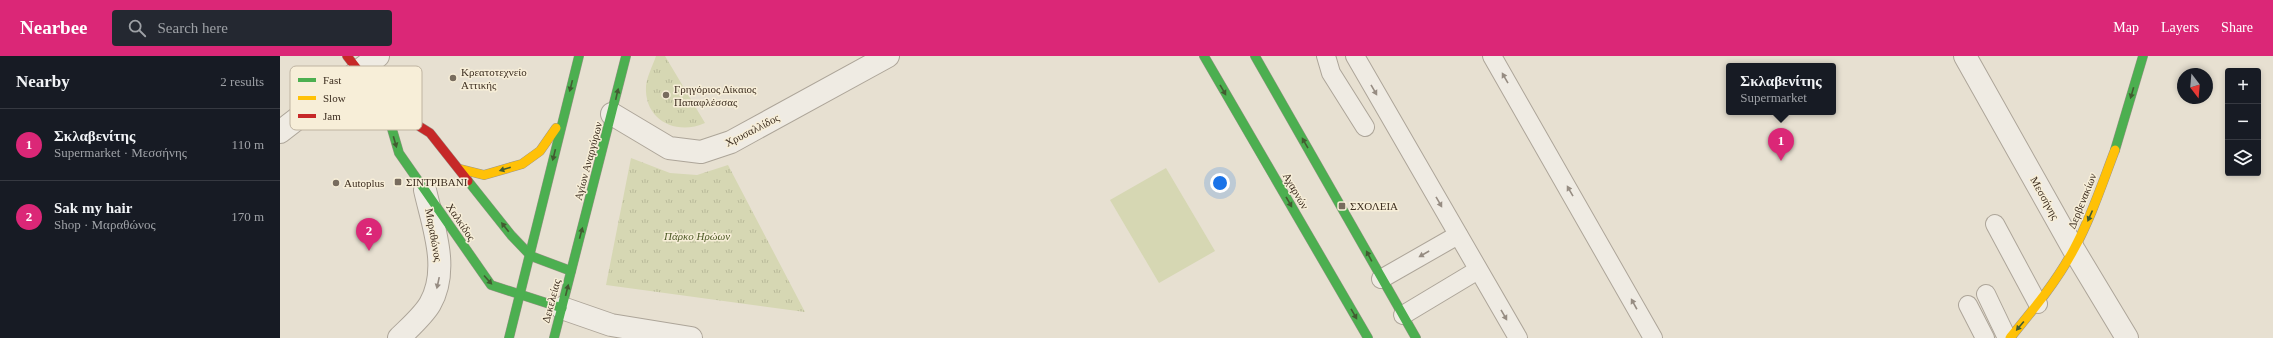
<!DOCTYPE html>
<meta charset="utf-8">
<style>
:root{--surface:#171b24;--page:#242831;--text:#f1f3f6;--muted:#9ea1a6;--line:#363941;--accent:#db2777}
body{margin:0;font-family:"Times New Roman",serif;background:var(--page);color:var(--text)}
.controls{position:absolute;right:12px;top:12px;display:grid;overflow:hidden;border-radius:4px;box-shadow:0 2px 6px #0003}
.controls button{width:36px;height:36px;display:grid;place-items:center;padding:0;border:0;border-bottom:1px solid var(--line);background:var(--surface);color:var(--text);font:20px sans-serif}
.compass{position:absolute;left:1897px;top:12px;width:36px;height:36px;border-radius:50%;background:var(--surface);box-shadow:0 2px 6px #0003;rotate:164deg}
.you{position:absolute;left:940px;top:127px;width:14px;height:14px;margin:-10px;border:3px solid #fff;border-radius:50%;background:#1a73e8;box-shadow:0 0 0 6px #1a73e833}
.badge{display:grid;place-items:center;width:26px;height:26px;border-radius:50%;background:var(--accent);color:#fff;font-size:13px;font-weight:700}
.pin{position:absolute;translate:-50% -33px;filter:drop-shadow(0 1px 2px #0008)}
.pin::after{content:'';position:absolute;top:21px;width:14px;height:12px;background:inherit;clip-path:polygon(0 0,100% 0,50% 100%)}
.popup{position:absolute;left:1446px;top:7px;width:110px;height:52px;box-sizing:border-box;display:grid;place-content:center;border-radius:4px;background:var(--surface);filter:drop-shadow(0 1px 3px #0005);font-size:13px;white-space:nowrap;color:var(--muted)}
.popup b{font-size:15px;color:var(--text)}
.popup::after{content:'';position:absolute;left:50%;top:100%;margin-left:-8px;border:8px solid transparent;border-top-color:var(--surface)}
.list{margin:0;padding:0;list-style:none}
h2{display:flex;justify-content:space-between;align-items:center;height:52px;margin:0;padding:0 16px;font-size:17px}
h2 small{font-size:13px;font-weight:400;color:var(--muted)}
.list li{display:grid;grid-template-columns:26px 1fr auto;gap:12px;align-items:center;box-sizing:border-box;height:72px;padding:0 16px;border-top:1px solid var(--line)}
.list b{display:block;font-size:15px;white-space:nowrap}
.list p{margin:0;font-size:13px;white-space:nowrap;color:var(--muted)}
.list em{font-size:13px;font-style:normal;color:var(--muted)}
.icon{flex:none;width:22px;height:22px;fill:none;stroke:currentColor;stroke-width:2;stroke-linecap:round;stroke-linejoin:round}
.map{position:relative;flex:none;width:1993px;height:282px;overflow:hidden}
header{display:flex;align-items:center;gap:24px;box-sizing:border-box;height:56px;padding:0 20px;background:var(--accent);color:#fff}
header strong{font-size:19px}
nav{display:flex;gap:22px;margin-inline-start:auto;font-size:14px}
.search{width:280px;height:36px;background:var(--page);display:flex;align-items:center;gap:10px;box-sizing:border-box;padding:0 14px;border-radius:4px;color:var(--muted);font-size:15px}
main{display:flex}
aside{flex:1;background:var(--surface)}
.map>svg:first-child{display:block}
</style>
<header>
<strong>Nearbee</strong>
<div class="search"><svg class="icon" aria-label="search" viewBox="0 0 24 24"><circle cx="10" cy="10" r="6"/><path d="M15 15l6 6"/></svg>Search here</div>
<nav><a>Map</a><a>Layers</a><a>Share</a></nav>
</header>
<main>
<aside>
<h2>Nearby<small>2 results</small></h2>
<ul class="list">
<li><span class="badge">1</span><div><b>Σκλαβενίτης</b><p>Supermarket · Μεσσήνης</p></div><em>110 m</em></li>
<li><span class="badge">2</span><div><b>Sak my hair</b><p>Shop · Μαραθώνος</p></div><em>170 m</em></li>
</ul>
</aside>
<div class="map">
<svg width="1993" height="282" viewBox="0 0 1993 282">
<defs>
<pattern id="park-tufts" width="24" height="20" patternUnits="userSpaceOnUse"><rect width="24" height="20" fill="#d6d7b3"/><path d="M3 7l-1-3M5 7V3M7 7l1-3M15 17l-1-3M17 17v-4M19 17l1-3" fill="none" stroke="#b9b99a"/></pattern>
</defs>
<rect width="100%" height="100%" fill="#e7e0d1"/>
<!-- grass -->
<path fill="#d6d7b3" d="M886,112L935,195L879,227L830,144Z"/>
<!-- park -->
<g fill="url(#park-tufts)">
<path d="M376,0H385L425,67C396,80 364,64 366,30C367,20 373,9 376,0Z"/>
<path d="M351,102L390,117L417,119L448,109L525,256L326,229Z"/>
</g>
<g fill="none" stroke-linecap="round" stroke-linejoin="round">
<defs>
<g id="lane">
<path d="M1046,0L1051,17L1085,71"/>
<path d="M1075,0L1238,282"/>
<path d="M1212,0L1373,282"/>
<path d="M1715,168L1758,248"/>
<path d="M1101,223L1178,179"/>
<path d="M1706,238L1727,282"/>
<path d="M1688,249L1705,282"/>
<path d="M1123,259L1198,214"/>
</g>
<g id="street">
<path d="M1685,0L1794,194L1847,282"/>
<path d="M332,58L389,92L421,96L451,86L608,0"/>
<path d="M0,76L98,0"/>
<path d="M282,252L331,269L411,282"/>
<path d="M119,282C129,272 143,260 150,248C170,213 153,170 145,134"/>
</g>
<g id="fast">
<path d="M924,0L1088,282"/>
<path d="M975,0L1136,282"/>
<path d="M105,49L119,97L211,229L282,252"/>
<path d="M1835,94L1863,0"/>
<path d="M188,125L231,179L251,200L291,215"/>
<path d="M229,282L299,0"/>
<path d="M274,282L346,0"/>
</g>
<g id="slow">
<path d="M180,113L204,119L242,108L260,95L276,72"/>
<path d="M1730,282C1753,254 1777,225 1794,193C1811,162 1822,128 1835,94"/>
</g>
<path id="jam" d="M67,0L105,49L150,77L188,125"/>
</defs>
<!-- lane casing -->
<use href="#lane" stroke="#ada599" stroke-width="20"/>
<!-- street casing -->
<use href="#street" stroke="#ada599" stroke-width="24"/>
<!-- fast casing -->
<use href="#fast" stroke="#9c958a" stroke-width="10"/>
<!-- slow casing -->
<use href="#slow" stroke="#9c958a" stroke-width="10"/>
<!-- jam casing -->
<use href="#jam" stroke="#9c958a" stroke-width="10"/>
<!-- lane -->
<use href="#lane" stroke="#efebe3" stroke-width="18"/>
<!-- street -->
<use href="#street" stroke="#efebe3" stroke-width="22"/>
<!-- fast -->
<use href="#fast" stroke="#4caf50" stroke-width="9"/>
<!-- slow -->
<use href="#slow" stroke="#ffc107" stroke-width="9"/>
<!-- jam -->
<use href="#jam" stroke="#c62828" stroke-width="9"/>
</g>
<!-- one-way arrows -->
<defs><path id="oneway-solid" d="M-6-.8H1V-3.2L6.5 0L1 3.2V.8H-6Z"/></defs>
<g fill="#968c82">
<use href="#oneway-solid" transform="translate(1225 22) rotate(-120)"/>
<use href="#oneway-solid" transform="translate(1094 34) rotate(60)"/>
<use href="#oneway-solid" transform="translate(1290 135) rotate(-120)"/>
<use href="#oneway-solid" transform="translate(1159 146) rotate(60)"/>
<use href="#oneway-solid" transform="translate(1144 198) rotate(150)"/>
<use href="#oneway-solid" transform="translate(158 227) rotate(102)"/>
<use href="#oneway-solid" transform="translate(1354 248) rotate(-119)"/>
<use href="#oneway-solid" transform="translate(1224 259) rotate(60)"/>
</g>
<g fill="#425b31">
<use href="#oneway-solid" transform="translate(291 30) rotate(104)"/>
<use href="#oneway-solid" transform="translate(943 34) rotate(60)"/>
<use href="#oneway-solid" transform="translate(1852 37) rotate(106)"/>
<use href="#oneway-solid" transform="translate(337 38) rotate(-77)"/>
<use href="#oneway-solid" transform="translate(115 86) rotate(74)"/>
<use href="#oneway-solid" transform="translate(1025 87) rotate(-120)"/>
<use href="#oneway-solid" transform="translate(274 99) rotate(104)"/>
<use href="#oneway-solid" transform="translate(225 113) rotate(163)"/>
<use href="#oneway-solid" transform="translate(1009 146) rotate(60)"/>
<use href="#oneway-solid" transform="translate(1810 160) rotate(114)"/>
<use href="#oneway-solid" transform="translate(225 171) rotate(-128)"/>
<use href="#oneway-solid" transform="translate(301 177) rotate(-75)"/>
<use href="#oneway-solid" transform="translate(1089 200) rotate(-118)"/>
<use href="#oneway-solid" transform="translate(208 224) rotate(48)"/>
<use href="#oneway-solid" transform="translate(287 234) rotate(-76)"/>
<use href="#oneway-solid" transform="translate(1074 258) rotate(60)"/>
<use href="#oneway-solid" transform="translate(1740 270) rotate(130)"/>
</g>
<!-- markers -->
<g fill="#786c5e" stroke="#f7eed8" stroke-width="1.5">
<circle cx="173" cy="22" r="4"/>
<circle cx="386" cy="39" r="4"/>
<rect x="114" y="122" width="8" height="8" rx="2"/>
<circle cx="56" cy="127" r="4"/>
<rect x="1058" y="146" width="8" height="8" rx="2"/>
</g>
<g text-anchor="middle" stroke-width="3" stroke-linejoin="round" paint-order="stroke">
<!-- poi labels -->
<g font-size="11" fill="#3d2e20" stroke="#f7eed8" text-anchor="start">
<text x="181" y="20">Κρεατοτεχνείο<tspan x="181" dy="13">Αττικής</tspan></text>
<text x="394" y="37">Γρηγόριος Δίκαιος<tspan x="394" dy="13">Παπαφλέσσας</tspan></text>
<text x="126" y="130">ΣΙΝΤΡΙΒΑΝΙ</text>
<text x="64" y="131">Autoplus</text>
<text x="1070" y="154">ΣΧΟΛΕΙΑ</text>
</g>
<!-- street labels -->
<g font-size="11" fill="#3d2e20" stroke="#f7eed8">
<text transform="translate(472 74) rotate(-27)" y="4">Χρυσαλλίδος</text>
<text transform="translate(308 105) rotate(-75)" y="4">Αγίων Αναργύρων</text>
<text transform="translate(1016 135) rotate(60)" y="4">Αχαρνών</text>
<text transform="translate(1765 142) rotate(61)" y="4">Μεσσήνης</text>
<text transform="translate(1802 145) rotate(-68)" y="4">Δερβενακίων</text>
<text transform="translate(181 166) rotate(56)" y="4">Χαλκίδος</text>
<text transform="translate(154 179) rotate(80)" y="4">Μαραθώνος</text>
<text transform="translate(271 245) rotate(-75)" y="4">Δεκελείας</text>
</g>
<!-- park labels -->
<g font-size="11" font-style="italic" fill="#4d5a26" stroke="#f7eed8">
<text x="417" y="184">Πάρκο Ηρώων</text>
</g>
</g>
<!-- legend -->
<rect x="10" y="10" width="132" height="64" rx="6" fill="#f7eed8" stroke="#bfb4a1" stroke-width="1"/>
<rect x="18" y="22" width="18" height="4" fill="#4caf50"/>
<rect x="18" y="40" width="18" height="4" fill="#ffc107"/>
<rect x="18" y="58" width="18" height="4" fill="#c62828"/>
<g font-size="11" fill="#3d2e20">
<text x="43" y="28">Fast</text>
<text x="43" y="46">Slow</text>
<text x="43" y="64">Jam</text>
</g>
</svg>
<div class="controls">
<button>+</button>
<button>−</button>
<button><svg class="icon" aria-label="layers" viewBox="0 0 24 24"><path d="M12 4l9 5-9 5-9-5zM3 14l9 5 9-5"/></svg></button>
</div>
<svg class="compass" viewBox="-18 -18 36 36"><path d="M0-13l5 13h-10z" fill="#e53935"/><path d="M0 13l5-13h-10z" fill="#9ea1a6"/></svg>
<div class="you"></div>
<div class="pin badge" style="left:1501px;top:105px">1</div>
<div class="popup"><b>Σκλαβενίτης</b>Supermarket</div>
<div class="pin badge" style="left:89px;top:195px">2</div>
</div>
</main>
